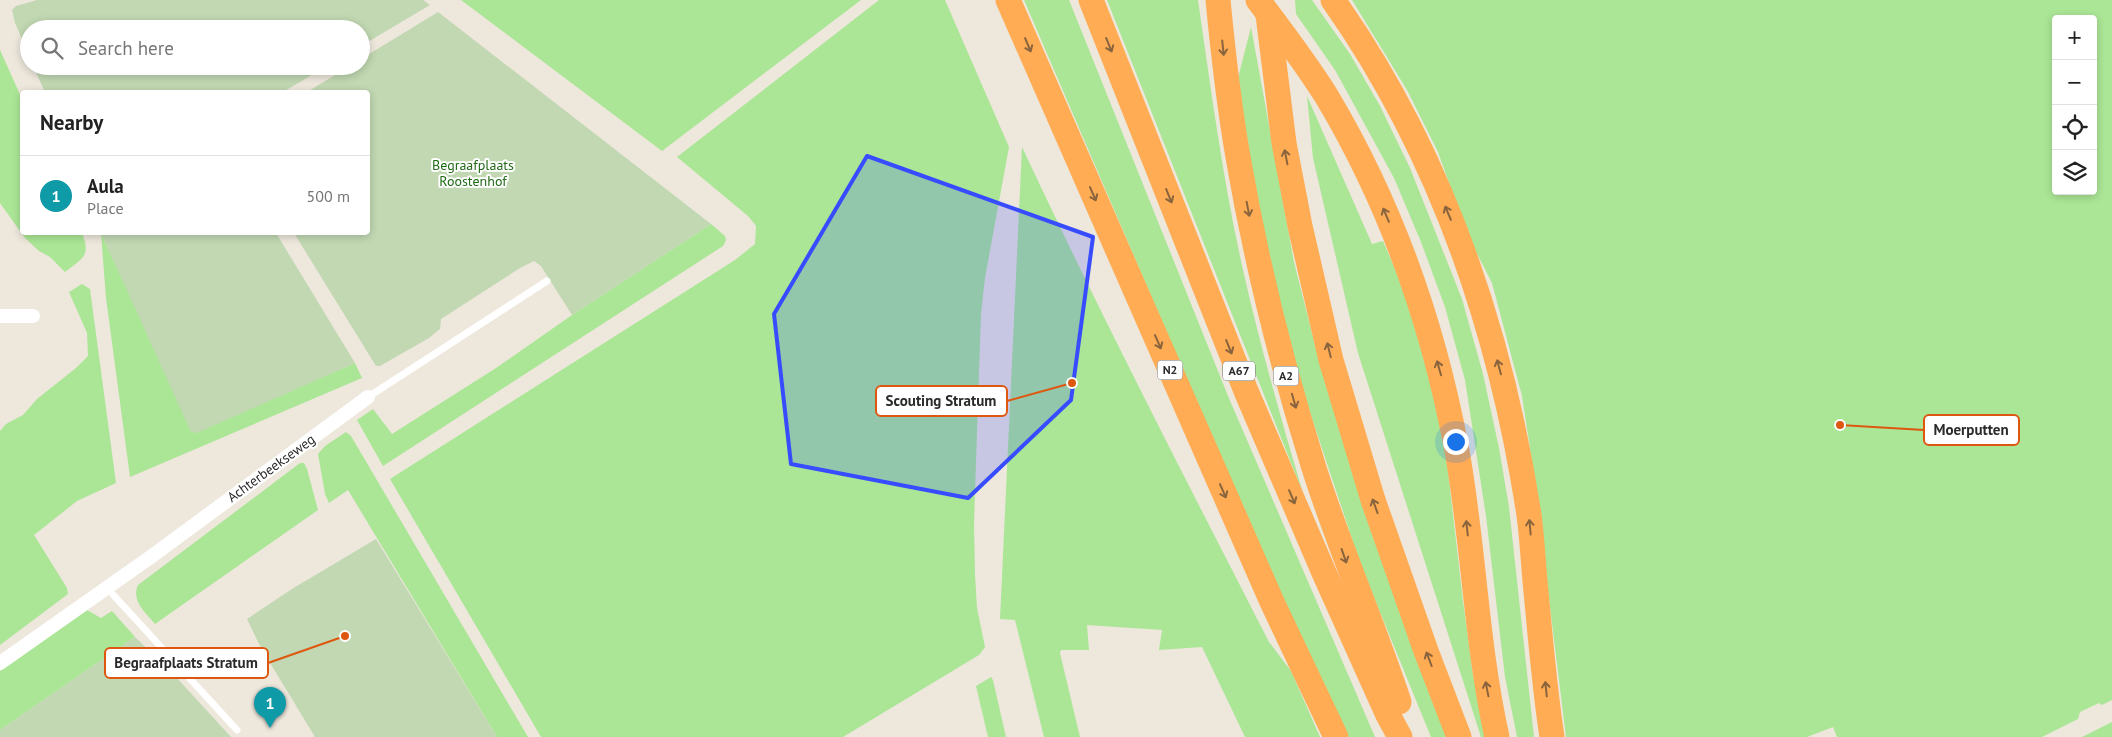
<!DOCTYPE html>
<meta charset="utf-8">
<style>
:root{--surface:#fff;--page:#f6f6f6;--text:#222;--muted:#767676;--line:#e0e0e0;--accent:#111827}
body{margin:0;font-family:"PT Sans",sans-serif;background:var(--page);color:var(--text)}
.controls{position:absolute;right:15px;top:15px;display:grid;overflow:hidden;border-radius:5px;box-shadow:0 2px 8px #0003}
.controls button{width:45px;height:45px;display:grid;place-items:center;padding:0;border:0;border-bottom:1px solid var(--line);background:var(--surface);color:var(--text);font:25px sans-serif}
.you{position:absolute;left:1455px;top:441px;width:18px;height:18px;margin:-12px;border:4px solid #fff;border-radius:50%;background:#1a73e8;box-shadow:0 0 0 8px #1a73e833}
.badge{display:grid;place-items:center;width:32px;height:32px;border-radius:50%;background:var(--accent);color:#fff;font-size:16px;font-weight:700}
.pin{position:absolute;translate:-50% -41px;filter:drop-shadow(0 1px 2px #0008)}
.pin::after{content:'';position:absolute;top:26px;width:18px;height:15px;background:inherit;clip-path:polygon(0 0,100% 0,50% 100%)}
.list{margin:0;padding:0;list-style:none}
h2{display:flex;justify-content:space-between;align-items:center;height:65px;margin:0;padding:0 20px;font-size:21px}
h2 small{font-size:16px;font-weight:400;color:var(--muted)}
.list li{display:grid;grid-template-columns:32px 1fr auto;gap:15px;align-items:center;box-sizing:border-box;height:80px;padding:0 20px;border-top:1px solid var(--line)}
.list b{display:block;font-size:19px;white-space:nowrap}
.list p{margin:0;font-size:16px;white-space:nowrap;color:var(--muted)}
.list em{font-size:16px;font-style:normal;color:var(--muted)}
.icon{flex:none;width:28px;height:28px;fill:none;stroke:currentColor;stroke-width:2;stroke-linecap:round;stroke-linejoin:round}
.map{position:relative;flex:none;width:2112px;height:737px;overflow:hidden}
.search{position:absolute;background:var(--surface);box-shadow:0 2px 8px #0003;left:20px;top:20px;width:350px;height:55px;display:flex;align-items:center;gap:12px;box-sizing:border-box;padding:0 18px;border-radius:28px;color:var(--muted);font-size:19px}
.panel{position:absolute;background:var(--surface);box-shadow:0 2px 8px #0003;left:20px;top:90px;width:350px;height:145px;border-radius:5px}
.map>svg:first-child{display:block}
</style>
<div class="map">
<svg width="2112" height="737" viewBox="0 0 2112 737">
<rect width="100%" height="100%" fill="#ede7dc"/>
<!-- green -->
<g fill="#abe696" fill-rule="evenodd">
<path d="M461,0H861L662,151Z"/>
<path d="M879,0H945L1009,147L985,278L981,314L974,523L975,574L977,608L985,647L979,655L843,737H541L390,479L735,260L755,244L756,226L748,216L677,157Z"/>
<path d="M1024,0H1069L1228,396L1375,737H1347L1280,596Z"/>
<path d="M1107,0H1198C1211,90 1223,181 1243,270C1260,345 1281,419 1303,493Z"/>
<path d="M1295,0H1312L1350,54L1380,106L1410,168L1462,299L1483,374L1499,448L1509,507L1534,737H1517L1505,677L1486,516L1465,380L1445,307L1421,242L1394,178L1335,70L1296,14Z"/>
<path d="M1352,0H2112V700L2102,705L2099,703L2080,712L2078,719L2042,737H1837L1833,727L1807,737H1566L1532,461L1522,396L1492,283L1467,234L1438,152L1407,90ZM2056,19H2093V191H2056Z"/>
<path d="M1251,27L1294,262L1319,361L1446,737H1431L1360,563L1296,370L1270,259L1249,156L1237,82Z"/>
<path d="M0,50L22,99V232L82,233C91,256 83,258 65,272L50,257L39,251L25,238L0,203Z"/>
<path d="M1307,96L1372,244L1383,241L1415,315L1446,454L1463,601L1473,675L1485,737H1481L1358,353L1313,158Z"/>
<path d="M1022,147C1100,314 1185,478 1269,642L1291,671L1320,737H1245L1202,647L1159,650L1162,630L1087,625L1089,650H1061L1060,653L1080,737H1044L1015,620L1000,619Z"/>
<path d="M711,224L725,236L726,240L723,246L383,466L357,420L373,409L392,434L496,368L572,315Z"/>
<path d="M101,233L194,433L355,363L362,378L130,477L106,298Z"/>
<path d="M82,284L90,289L116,483L77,501L34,535L67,588L68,594L0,645V431L6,424L23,415L37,399L76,368L88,356L87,333L69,292Z"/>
<path d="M346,432L351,436L528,737H497L348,490L329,503L325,494L318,454L325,446Z"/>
<path d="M300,463H304L307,469L318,510L155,624C145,612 131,601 138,585Z"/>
<path d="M87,610L101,618L112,611L135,637L0,730V671Z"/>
<path d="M991,677L993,680L1006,737H988L976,686Z"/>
<path d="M2112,722V737H2082Z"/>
</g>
<!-- cemetery -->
<g fill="#c1d8b2">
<path d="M37,0H423L430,5L361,46V29H29V55L15,23L12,10L16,6Z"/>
<path d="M438,12L711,224L572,315L541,266L534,261L520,268L441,319L440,329L429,338L380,366H376L294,233L368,232V92H307L350,66H361V59Z"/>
<path d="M33,66H327L283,92H45Z"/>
<path d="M101,233H276L355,363L197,433L191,432Z"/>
<path d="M376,539L497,737H315L261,648L247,619L292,589Z"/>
<path d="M135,637L176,677L231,737H0V730Z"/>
</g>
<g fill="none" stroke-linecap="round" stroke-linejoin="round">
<!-- lane -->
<g stroke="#fff" stroke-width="7">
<path d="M368,397L547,281"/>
<path d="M107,588L237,730"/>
</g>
<!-- street -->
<g stroke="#fff" stroke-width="14">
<path d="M0,316H33"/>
<path d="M0,663L152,556L368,397"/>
</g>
<!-- highway -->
<g stroke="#ffac55" stroke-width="25">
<path d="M1008,0L1272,602L1336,737"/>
<path d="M1091,0L1246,391L1325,575L1388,715L1400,737"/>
<path d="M1218,0C1223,52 1229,105 1238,157C1256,262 1282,366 1314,468C1339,547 1373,623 1399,702"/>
<path d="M1258,0C1282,32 1306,63 1327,97C1392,206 1434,327 1457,451C1474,546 1476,643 1497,737"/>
<path d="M1333,0C1441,153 1501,332 1529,515C1532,537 1533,559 1535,581C1540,633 1544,685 1552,737"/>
<path d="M1268,15L1284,143L1300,226L1331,360L1373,500L1426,651L1459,737"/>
</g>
</g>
<!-- one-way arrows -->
<defs><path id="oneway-shaft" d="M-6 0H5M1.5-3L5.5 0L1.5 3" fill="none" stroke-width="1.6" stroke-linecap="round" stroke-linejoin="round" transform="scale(1.25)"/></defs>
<g stroke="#8a643d">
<use href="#oneway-shaft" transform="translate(1028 45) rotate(67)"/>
<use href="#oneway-shaft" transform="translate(1109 45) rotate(68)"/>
<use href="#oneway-shaft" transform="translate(1223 48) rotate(84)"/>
<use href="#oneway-shaft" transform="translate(1286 157) rotate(-101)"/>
<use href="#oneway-shaft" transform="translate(1093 194) rotate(66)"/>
<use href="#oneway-shaft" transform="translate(1169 196) rotate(68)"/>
<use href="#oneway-shaft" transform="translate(1248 209) rotate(79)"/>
<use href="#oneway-shaft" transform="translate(1448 213) rotate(-113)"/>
<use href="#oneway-shaft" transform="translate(1386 215) rotate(-113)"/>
<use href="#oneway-shaft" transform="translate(1158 342) rotate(66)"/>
<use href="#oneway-shaft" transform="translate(1229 347) rotate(68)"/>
<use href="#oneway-shaft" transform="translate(1329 350) rotate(-104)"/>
<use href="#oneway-shaft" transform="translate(1499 367) rotate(-105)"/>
<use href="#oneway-shaft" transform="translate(1439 368) rotate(-106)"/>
<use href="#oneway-shaft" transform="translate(1294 401) rotate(74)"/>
<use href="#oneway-shaft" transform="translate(1223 491) rotate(66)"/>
<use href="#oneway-shaft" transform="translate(1292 497) rotate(67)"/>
<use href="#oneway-shaft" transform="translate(1375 506) rotate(-110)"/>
<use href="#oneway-shaft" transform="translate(1530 527) rotate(-95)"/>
<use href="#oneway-shaft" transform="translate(1467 528) rotate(-96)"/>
<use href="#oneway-shaft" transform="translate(1344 556) rotate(71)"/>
<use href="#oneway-shaft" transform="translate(1429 659) rotate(-111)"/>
<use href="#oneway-shaft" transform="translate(1487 689) rotate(-101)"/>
<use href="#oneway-shaft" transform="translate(1546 689) rotate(-96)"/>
</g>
<!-- marked area -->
<path fill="#374cff" fill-opacity="0.2" stroke="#374cff" stroke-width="4" stroke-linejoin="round" d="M867,156L1093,237L1071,400L968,498L791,464L774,314Z"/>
<g text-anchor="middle" stroke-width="4" stroke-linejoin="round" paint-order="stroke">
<!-- shield labels -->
<g fill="#fff" stroke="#6a6a6a" stroke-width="1">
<rect x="1157.5" y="360.5" width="25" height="19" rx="4"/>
<rect x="1223" y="361.5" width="32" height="19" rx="4"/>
<rect x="1273.5" y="366.5" width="25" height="19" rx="4"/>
</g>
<g font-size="12" font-weight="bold" fill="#2a2a2a">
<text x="1170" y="374">N2</text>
<text x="1239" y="375">A67</text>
<text x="1286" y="380">A2</text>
</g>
<!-- park labels -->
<g font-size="14" fill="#226b17" stroke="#fff">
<text x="473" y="170">Begraafplaats<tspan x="473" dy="16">Roostenhof</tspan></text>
</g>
<!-- street labels -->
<g font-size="14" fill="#2a2a2a" stroke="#fff">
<text transform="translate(271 468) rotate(-36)" y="5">Achterbeekseweg</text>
</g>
</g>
<!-- callouts -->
<path fill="none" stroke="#de570e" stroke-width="2" d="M1072 383L1007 401M1840 425L1924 430M345 636L268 663"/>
<g fill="#de570e" stroke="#fff" stroke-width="2">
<circle cx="1072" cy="383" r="5"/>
<circle cx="1840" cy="425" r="5"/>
<circle cx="345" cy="636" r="5"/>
</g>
<g fill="#fff" stroke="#de570e" stroke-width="2">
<rect x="876" y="386" width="131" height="30" rx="5"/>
<rect x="1924" y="415" width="95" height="30" rx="5"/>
<rect x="105" y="648" width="163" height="30" rx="5"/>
</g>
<g font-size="15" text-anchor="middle" font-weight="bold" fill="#2a2a2a">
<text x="941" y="406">Scouting Stratum</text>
<text x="1971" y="435">Moerputten</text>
<text x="186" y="668">Begraafplaats Stratum</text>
</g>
</svg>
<div class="controls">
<button>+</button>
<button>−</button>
<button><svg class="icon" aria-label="locate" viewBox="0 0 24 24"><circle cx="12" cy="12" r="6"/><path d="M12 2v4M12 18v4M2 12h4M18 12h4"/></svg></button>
<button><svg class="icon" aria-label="layers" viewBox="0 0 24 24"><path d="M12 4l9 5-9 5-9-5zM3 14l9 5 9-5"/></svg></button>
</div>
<div class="you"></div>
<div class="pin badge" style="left:270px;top:728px;background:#0f9aa8">1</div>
<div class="search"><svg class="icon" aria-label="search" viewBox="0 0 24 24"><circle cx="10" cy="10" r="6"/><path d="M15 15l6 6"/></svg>Search here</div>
<section class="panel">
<h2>Nearby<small></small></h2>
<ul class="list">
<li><span class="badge" style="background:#0f9aa8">1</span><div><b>Aula</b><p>Place</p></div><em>500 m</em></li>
</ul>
</section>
</div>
